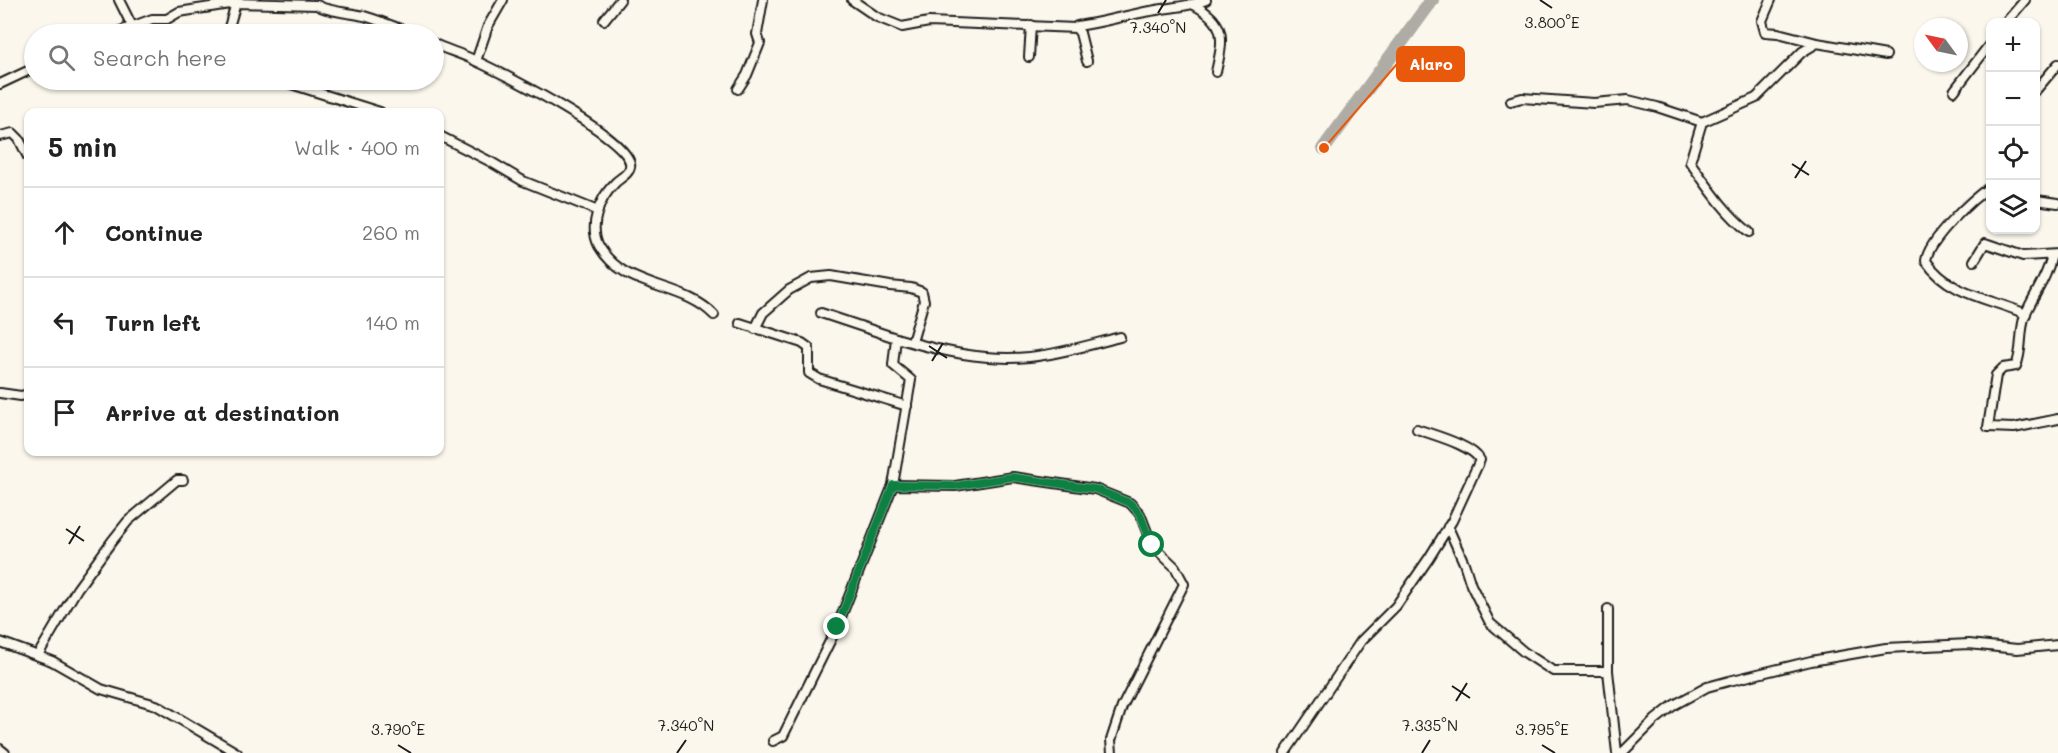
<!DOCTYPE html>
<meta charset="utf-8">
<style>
:root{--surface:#fff;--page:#f2f2f2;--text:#222;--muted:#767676;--line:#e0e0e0}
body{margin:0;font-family:Mali,sans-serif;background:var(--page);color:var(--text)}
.controls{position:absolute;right:18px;top:18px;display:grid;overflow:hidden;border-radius:12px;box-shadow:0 2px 4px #0004}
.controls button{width:54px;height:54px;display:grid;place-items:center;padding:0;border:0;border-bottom:2px solid var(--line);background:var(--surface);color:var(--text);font:30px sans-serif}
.compass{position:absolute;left:1914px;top:18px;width:54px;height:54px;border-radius:50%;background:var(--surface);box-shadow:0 2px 4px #0004;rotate:303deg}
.stop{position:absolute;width:18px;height:18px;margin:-14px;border:4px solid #0b8043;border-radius:50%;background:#fff}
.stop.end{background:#0b8043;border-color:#fff;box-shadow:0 2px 6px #0008}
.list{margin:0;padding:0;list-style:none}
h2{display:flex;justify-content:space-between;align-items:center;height:78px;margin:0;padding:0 24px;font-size:26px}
h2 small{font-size:20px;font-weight:400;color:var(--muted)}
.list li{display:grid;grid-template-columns:39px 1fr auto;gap:18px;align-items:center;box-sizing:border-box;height:90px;padding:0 24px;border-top:2px solid var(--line)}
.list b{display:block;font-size:22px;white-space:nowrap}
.list em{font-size:20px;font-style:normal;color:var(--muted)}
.icon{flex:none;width:33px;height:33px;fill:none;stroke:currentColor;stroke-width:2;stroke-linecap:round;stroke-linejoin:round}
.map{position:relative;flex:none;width:2058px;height:753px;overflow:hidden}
.search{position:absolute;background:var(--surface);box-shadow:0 2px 4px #0004;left:24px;top:24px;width:420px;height:66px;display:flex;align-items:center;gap:15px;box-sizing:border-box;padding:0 21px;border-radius:33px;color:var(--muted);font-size:22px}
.panel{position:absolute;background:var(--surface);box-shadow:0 2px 4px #0004;left:24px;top:108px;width:420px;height:348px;border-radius:12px}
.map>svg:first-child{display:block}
</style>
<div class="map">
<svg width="2058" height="753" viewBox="0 0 2058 753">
<rect width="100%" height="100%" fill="#fbf7ec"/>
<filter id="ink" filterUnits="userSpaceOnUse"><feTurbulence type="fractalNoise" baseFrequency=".0167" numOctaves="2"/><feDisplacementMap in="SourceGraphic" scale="12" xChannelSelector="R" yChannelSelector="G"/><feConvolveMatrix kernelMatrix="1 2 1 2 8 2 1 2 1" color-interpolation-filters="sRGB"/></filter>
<g filter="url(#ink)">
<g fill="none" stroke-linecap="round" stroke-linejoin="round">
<!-- river -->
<path stroke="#afaca5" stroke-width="14" d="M1324,148L1432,0"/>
<defs>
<g id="minor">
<path d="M119,0L132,26"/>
<path d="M852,0L877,17L902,27L929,22L1076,28L1080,33L1087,61"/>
<path d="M1771,0L1762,21L1765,32L1778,33L1817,43"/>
<path d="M1194,5C1228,23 1223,40 1216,72"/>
<path d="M604,20L620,0"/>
<path d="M2006,22L2025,0"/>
<path d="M1076,28L1077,26C1102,23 1126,15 1151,11C1170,7 1189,7 1206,0"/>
<path d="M112,34L152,19H167L179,12L236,3L317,5C325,11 352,13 364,16C381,21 398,28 414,34"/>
<path d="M227,34L236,3"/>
<path d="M434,44C447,50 463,54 476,61C500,72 637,141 630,167C629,174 620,178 615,183C600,198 588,225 599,246C625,291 683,282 714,315"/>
<path d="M1029,57L1031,25"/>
<path d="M476,61L488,26L503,0"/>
<path d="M278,80L380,112"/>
<path d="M0,84L34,68"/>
<path d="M738,89L747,75L760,43L757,34L763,0"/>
<path d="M2036,90L2058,64"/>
<path d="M1954,91L1990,44"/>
<path d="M1511,101L1522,98L1594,103L1628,100L1657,107L1702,122"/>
<path d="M0,136L13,133L19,139L28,157"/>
<path d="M440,136L491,162L523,181L598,211"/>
<path d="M1990,187C1973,198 1928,240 1926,261C1950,296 1990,298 2026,314"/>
<path d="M2036,200L2058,203"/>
<path d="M1749,232C1724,212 1708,187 1690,162L1702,122L1756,98L1802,52L1817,43L1886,55"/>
<path d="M2052,255C2047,278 2034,294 2025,315C2019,332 2023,350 2016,366L2003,368L1996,375L1988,427L2014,428L2058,419"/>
<path d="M1974,261L1985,243L2023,256L2058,254"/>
<path d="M821,313L896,338"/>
<path d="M740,323L802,343L809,348V373L819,379L907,406"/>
<path d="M755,329L763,313L789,290L811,278L831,276L890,286L911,288L922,292L924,301L912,342"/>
<path d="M0,393L21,396L28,394"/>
<path d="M893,485L911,380L893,365L896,338C940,351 983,361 1029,357C1056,355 1093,344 1120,337"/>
<path d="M1448,527L1464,563L1471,585L1490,623L1524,652L1553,671H1608"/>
<path d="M1608,609V671L1617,753"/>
<path d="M0,642L52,661L101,689L156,705L237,753"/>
<path d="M38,655L77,589L112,541L128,521L177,480H183"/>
<path d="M773,741L783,736L837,627L893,485L955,486L1013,477L1095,489L1130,503L1140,514L1152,545L1175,567L1184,584L1122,707L1111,740L1112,753"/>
<path d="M0,749L5,753"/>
<path d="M1285,753L1361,641L1396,606L1429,558L1452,521L1480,460C1472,445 1433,435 1417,429"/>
<path d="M1622,753L1655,720L1674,705L1707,687L1729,681L1811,661L1886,648L1969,644L2017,649L2058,645"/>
</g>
</defs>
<!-- minor casing -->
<use href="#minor" stroke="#1c1c1c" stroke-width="12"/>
<!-- minor -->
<use href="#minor" stroke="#fbf7ec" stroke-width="8"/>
</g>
</g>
<g fill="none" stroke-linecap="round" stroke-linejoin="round" filter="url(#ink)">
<!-- route -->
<path stroke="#0b8043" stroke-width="8" d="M837,627L893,485L955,486L1012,477L1095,489L1130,503L1140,514L1152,545"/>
</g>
<!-- ticks -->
<path fill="none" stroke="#1c1c1c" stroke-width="2" d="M1540,0L1552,8M1158,13L1166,0M1792,164L1809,175M1795,178L1806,161M929,346L947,358M932,361L943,343M66,529L84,541M69,544L80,526M1452,686L1470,698M1456,701L1467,683M398,745L411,753M1542,745L1555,753M677,753L686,740M1422,753L1430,740"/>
<g font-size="15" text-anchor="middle" fill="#1c1c1c" stroke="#fbf7ec" stroke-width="5" stroke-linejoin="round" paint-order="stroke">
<text x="1552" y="28">3.800°E</text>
<text x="1158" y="33">7.340°N</text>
<text x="686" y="731">7.340°N</text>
<text x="1430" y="731">7.335°N</text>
<text x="398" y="735">3.790°E</text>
<text x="1542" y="735">3.795°E</text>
</g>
<!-- callouts -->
<path fill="none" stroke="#e8590c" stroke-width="2" d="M1324 148L1397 64"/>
<circle fill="#e8590c" stroke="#fbf7ec" stroke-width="2" cx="1324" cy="148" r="6"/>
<rect fill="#e8590c" stroke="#e8590c" stroke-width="2" x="1397" y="47" width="67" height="34" rx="6"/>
<g font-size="16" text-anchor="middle" font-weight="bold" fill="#fff">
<text x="1431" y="70">Alaro</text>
</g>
</svg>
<div class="controls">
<button>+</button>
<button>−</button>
<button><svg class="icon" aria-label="locate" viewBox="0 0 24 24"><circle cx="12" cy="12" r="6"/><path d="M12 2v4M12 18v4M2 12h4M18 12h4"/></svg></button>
<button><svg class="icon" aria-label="layers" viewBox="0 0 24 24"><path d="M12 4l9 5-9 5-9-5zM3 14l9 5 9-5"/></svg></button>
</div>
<svg class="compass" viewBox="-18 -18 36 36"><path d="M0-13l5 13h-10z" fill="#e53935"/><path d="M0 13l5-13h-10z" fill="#767676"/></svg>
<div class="stop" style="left:1152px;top:545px"></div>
<div class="stop end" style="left:837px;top:627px"></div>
<div class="search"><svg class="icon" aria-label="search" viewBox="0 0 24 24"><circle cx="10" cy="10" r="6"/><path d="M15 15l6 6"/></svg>Search here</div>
<section class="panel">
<h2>5 min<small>Walk · 400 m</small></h2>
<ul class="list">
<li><svg class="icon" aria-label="ahead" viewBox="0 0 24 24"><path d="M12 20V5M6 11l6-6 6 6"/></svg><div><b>Continue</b></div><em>260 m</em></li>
<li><svg class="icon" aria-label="left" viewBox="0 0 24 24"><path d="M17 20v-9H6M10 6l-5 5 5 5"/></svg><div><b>Turn left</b></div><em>140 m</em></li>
<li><svg class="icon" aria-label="arrive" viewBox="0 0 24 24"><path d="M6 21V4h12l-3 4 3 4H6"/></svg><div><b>Arrive at destination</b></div></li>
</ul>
</section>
</div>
